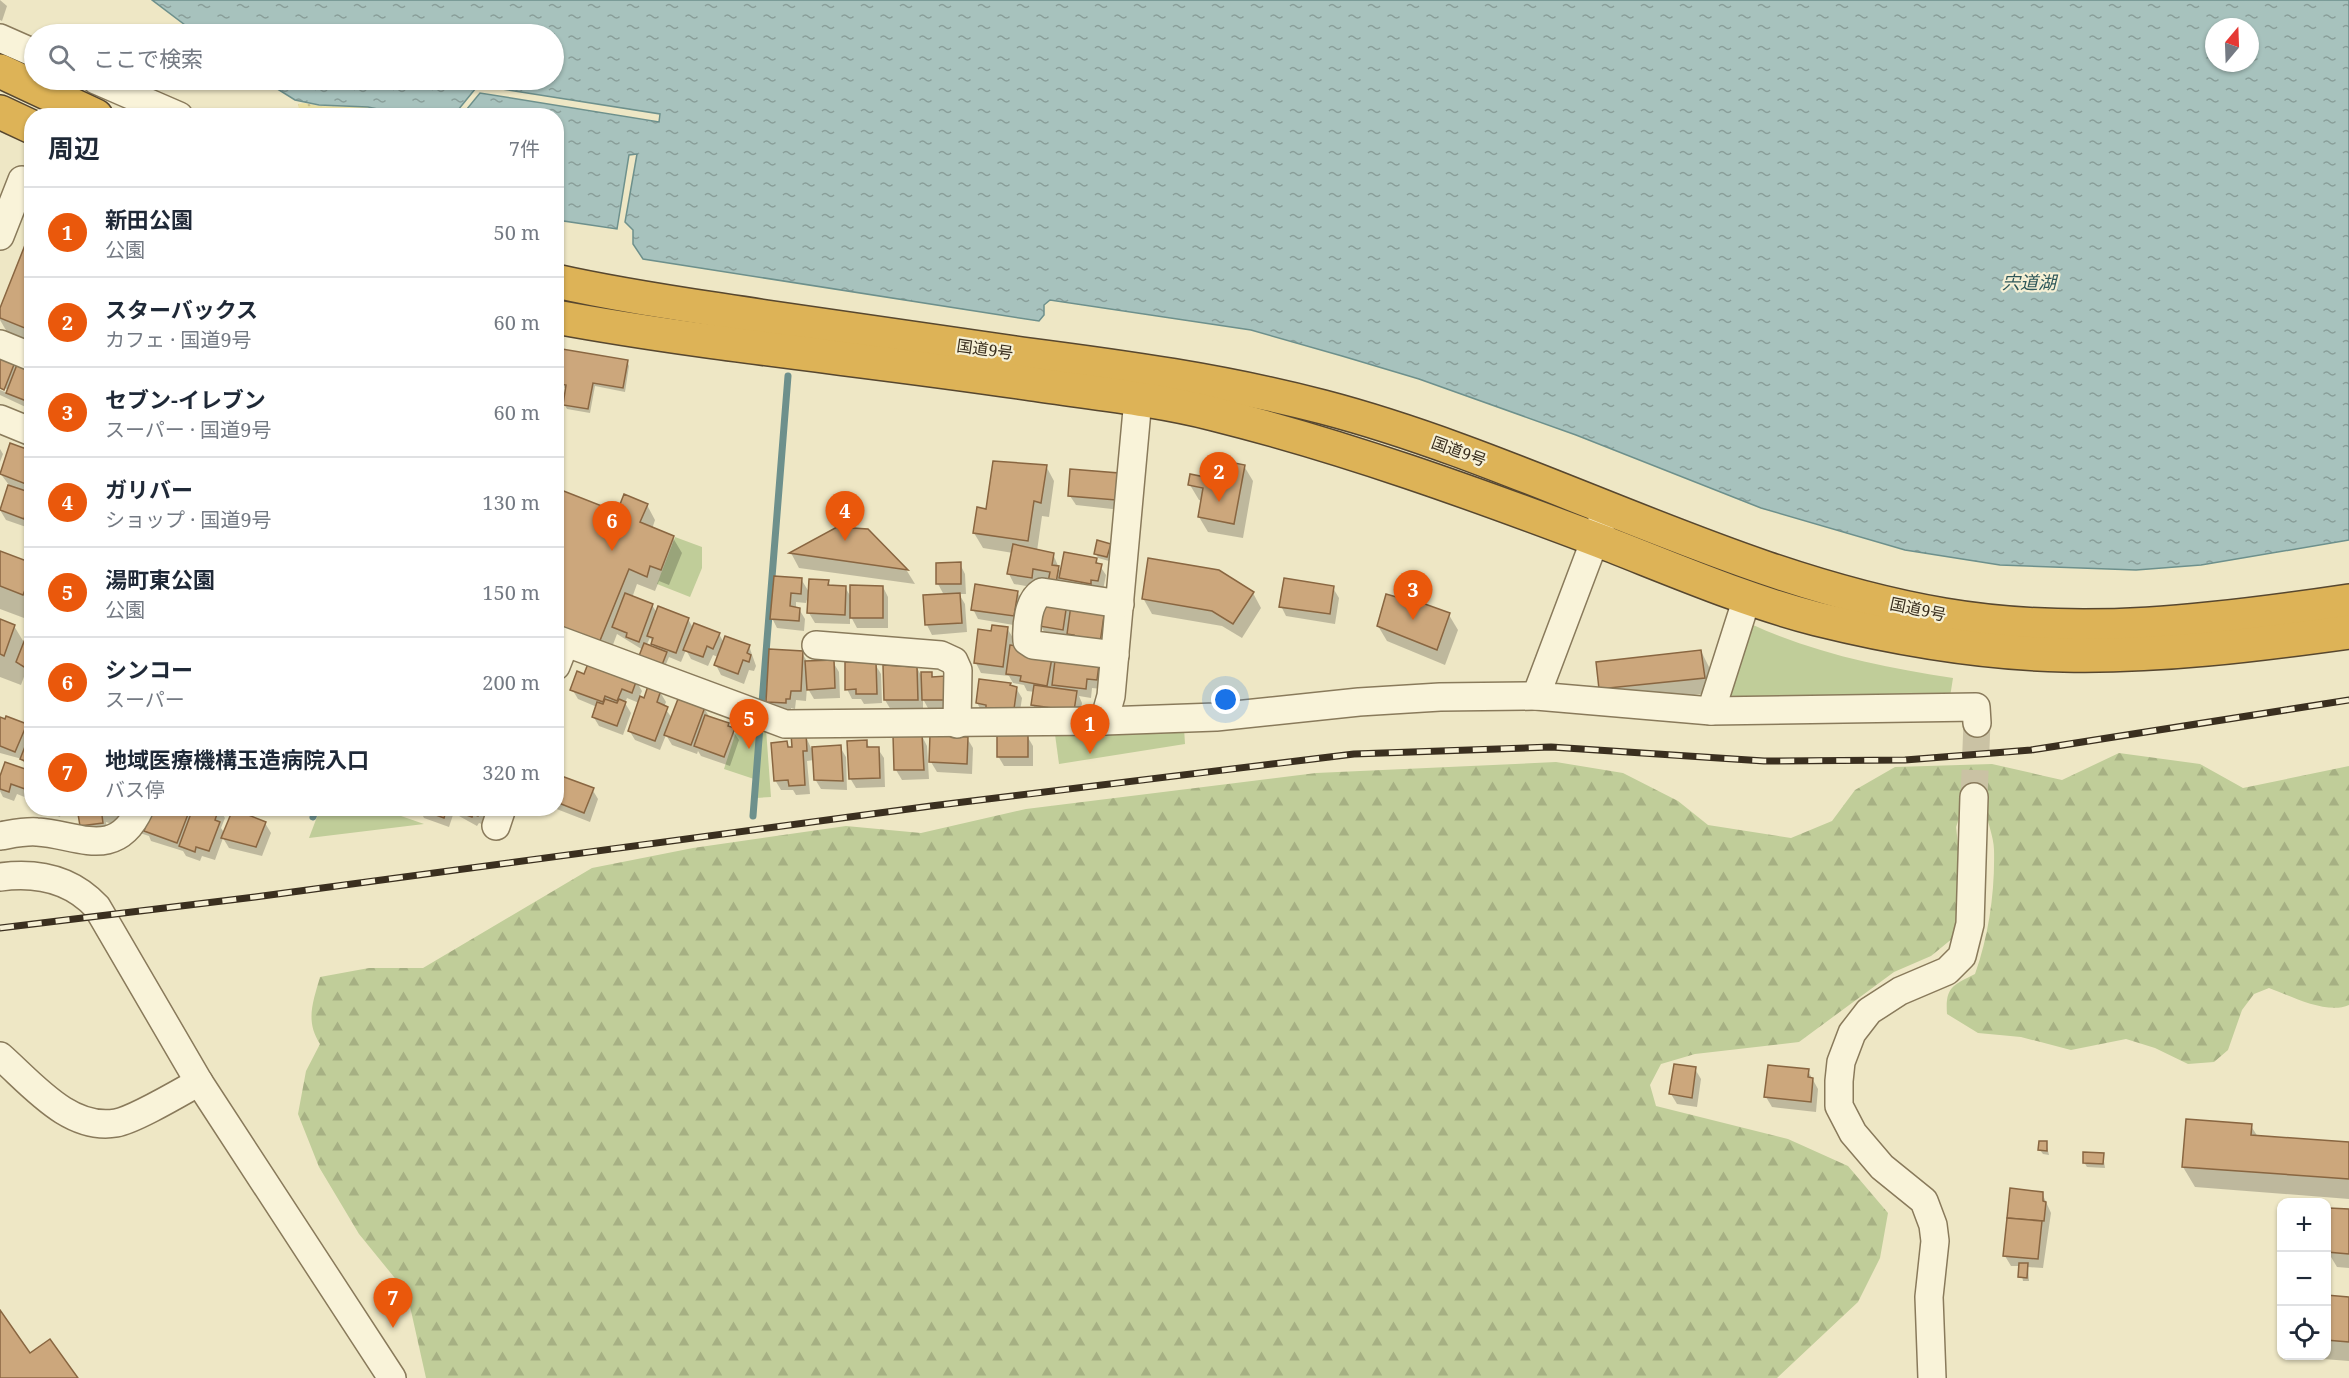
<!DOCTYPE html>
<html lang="ja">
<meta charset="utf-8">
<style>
:root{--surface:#fff;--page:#f6f6f7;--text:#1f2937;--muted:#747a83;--line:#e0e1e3;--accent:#ea580c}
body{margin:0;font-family:"Noto Serif","Noto Sans JP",serif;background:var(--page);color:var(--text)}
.controls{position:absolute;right:18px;bottom:18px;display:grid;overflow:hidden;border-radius:12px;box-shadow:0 2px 4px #0004}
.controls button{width:54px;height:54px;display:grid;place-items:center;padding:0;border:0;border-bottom:2px solid var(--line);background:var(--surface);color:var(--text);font:30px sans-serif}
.compass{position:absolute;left:2205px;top:18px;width:54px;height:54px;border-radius:50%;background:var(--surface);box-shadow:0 2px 4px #0004;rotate:19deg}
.you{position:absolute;left:1226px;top:700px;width:21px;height:21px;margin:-15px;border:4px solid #fff;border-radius:50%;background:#1a73e8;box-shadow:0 0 0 9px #1a73e833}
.badge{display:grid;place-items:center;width:39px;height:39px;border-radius:50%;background:var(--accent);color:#fff;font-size:20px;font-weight:700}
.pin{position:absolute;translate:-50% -50px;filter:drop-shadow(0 2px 3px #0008)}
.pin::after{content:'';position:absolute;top:32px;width:21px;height:18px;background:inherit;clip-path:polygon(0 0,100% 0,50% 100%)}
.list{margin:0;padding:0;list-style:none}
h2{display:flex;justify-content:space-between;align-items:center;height:78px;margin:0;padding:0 24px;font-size:26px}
h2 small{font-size:20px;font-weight:400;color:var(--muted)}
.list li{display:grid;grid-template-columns:39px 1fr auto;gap:18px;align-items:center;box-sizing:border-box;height:90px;padding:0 24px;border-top:2px solid var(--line)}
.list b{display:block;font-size:22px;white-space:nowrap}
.list p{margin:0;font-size:20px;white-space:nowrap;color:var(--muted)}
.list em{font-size:20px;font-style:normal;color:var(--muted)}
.icon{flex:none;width:33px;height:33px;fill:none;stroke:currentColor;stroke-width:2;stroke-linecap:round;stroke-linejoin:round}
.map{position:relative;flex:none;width:2349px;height:1378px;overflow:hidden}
.search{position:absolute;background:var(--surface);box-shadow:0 2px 4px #0004;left:24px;top:24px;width:540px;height:66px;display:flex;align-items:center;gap:15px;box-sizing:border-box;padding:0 21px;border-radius:33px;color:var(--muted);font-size:22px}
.panel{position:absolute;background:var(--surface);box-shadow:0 2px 4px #0004;left:24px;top:108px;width:540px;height:708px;border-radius:24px}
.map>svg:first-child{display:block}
</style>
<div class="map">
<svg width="2349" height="1378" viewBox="0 0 2349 1378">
<defs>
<pattern id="forest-firs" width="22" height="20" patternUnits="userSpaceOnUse" patternTransform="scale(1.5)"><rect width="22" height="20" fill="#c0cd99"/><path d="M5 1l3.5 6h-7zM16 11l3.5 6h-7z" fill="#a6b083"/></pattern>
<pattern id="sand-dots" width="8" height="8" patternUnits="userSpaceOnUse" patternTransform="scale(1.5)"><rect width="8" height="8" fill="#eae0a3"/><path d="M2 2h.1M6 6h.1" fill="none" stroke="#c9c08c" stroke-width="1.8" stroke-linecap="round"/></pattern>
<pattern id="water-ripples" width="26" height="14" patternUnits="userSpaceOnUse" patternTransform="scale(1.5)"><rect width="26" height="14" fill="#a7c2bd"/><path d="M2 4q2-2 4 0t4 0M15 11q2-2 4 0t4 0" fill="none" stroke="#899e99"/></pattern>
</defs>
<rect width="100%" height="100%" fill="#eee7c5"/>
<!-- forest -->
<path fill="url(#forest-firs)" d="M2119,753L2200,764L2243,788L2349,766V1005C2327,1015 2291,996 2269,988L2254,994L2242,1010L2228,1050L2214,1062L2188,1064L2155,1048L2126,1039L2071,1050L2021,1037L1978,1033L1947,1014C1945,987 1953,985 1975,974C1989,935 1995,891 1994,850C1994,837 1986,818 1984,804L1967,796L1956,827L1962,879L1953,938L1931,956L1894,972L1799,1042L1695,1054L1661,1064L1650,1085L1656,1106L1788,1139L1848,1166L1888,1213L1880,1258L1858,1302L1777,1378H426L407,1293L359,1234L319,1167L298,1114L306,1071L320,1044C305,1021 313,1002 320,977L369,968H423L592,868L693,848L846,826L921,833L1026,809L1316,773L1556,762L1623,773L1678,801L1708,825L1791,838L1832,821L1855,790L1895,767L1992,764L2062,780Z"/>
<!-- sand -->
<path fill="url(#sand-dots)" d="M304,103L319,106L368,107L403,115H330L299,109L298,104Z"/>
<!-- green -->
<g fill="#c0cd99">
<path d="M675,537L702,547V568L690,597L657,584Z"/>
<path d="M1751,624C1816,654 1883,667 1953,678L1950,697L1736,703L1729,692Z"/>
<path d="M740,719L766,729L771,797L756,798L757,780L724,769Z"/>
<path d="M1054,727L1184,728L1185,744L1059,764Z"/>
<path d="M320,809H381L424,824L309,838Z"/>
</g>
<!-- water -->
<path fill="url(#water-ripples)" stroke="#6d908c" stroke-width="1.5" fill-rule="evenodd" d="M152,0H2349V540L2201,565L2136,570L2000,565L1905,550L1761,508L1576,435L1419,379L1342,356L1251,330L1050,300L1044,305V315L1039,321L643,259L633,244V230L625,222L637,154L629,155L617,229L557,220L556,116L462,115L480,93L659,122L660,114L489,87L480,83L454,115H407L368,107L319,105L295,100L263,80H554V34H197ZM2214,27H2250V63H2214Z"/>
<!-- shadow -->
<g fill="#0003" fill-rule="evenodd">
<path d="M0,0L7,6L2,21L0,20Z"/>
<path d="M32,244V346L10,337L0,320V312Z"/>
<path d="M556,349L627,361L629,366L625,392L595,386L590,413L567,409L564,404L567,388L556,387Z"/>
<path d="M0,352L32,367V410L0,395V390L10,394L11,391L0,386Z"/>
<path d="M11,445L32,453V525L29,528L6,520L0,510L9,485L0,473Z"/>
<path d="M0,449L3,454L0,462Z"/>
<path d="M1046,466L1054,481L1049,517L1042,516L1037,551L1053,554L1061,573L1096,560L1106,575L1103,590L1039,578L1037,588L1014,584L1009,574L1013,553L983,548L974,533L987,510Z"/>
<path d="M1244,466L1253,481L1243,538L1208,532L1199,517L1202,501L1199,500L1190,485Z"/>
<path d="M1118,475L1121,510L1076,505L1070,496Z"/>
<path d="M647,505L655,520L652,529L673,538L682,553L669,585L659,581L655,591L637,584L632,598L652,605L657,613L688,619L693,628L719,634L724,643L749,646L756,666L754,671L749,670L744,684L721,675L716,665L718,657L713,655L708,666L691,659L686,650L681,662L669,657L664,669L643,650L617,634L608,658L556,637L618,514ZM650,638L653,643L656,649L646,646Z"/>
<path d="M838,528L868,531L907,571L915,584L799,568L791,553Z"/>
<path d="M1110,545L1112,549L1109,561L1098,558L1096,553Z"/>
<path d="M0,553L32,565V621L0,609Z"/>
<path d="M937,564H960L965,574L966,594H959L965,604L967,632L932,635L927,625L944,595L938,584Z"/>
<path d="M775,577L801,579L809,592L806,603L796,602V609H799L805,619L804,631L777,628L772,618Z"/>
<path d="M828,581L831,587H845L852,599L883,587L888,597V628H857L850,615V624L815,623L809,613Z"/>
<path d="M1333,588L1339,598L1335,624L1286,616L1281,606Z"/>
<path d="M1017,592L1023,602L1020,626L978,619L973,609Z"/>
<path d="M1253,593L1261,608L1242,638L1222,626L1152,614L1143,598Z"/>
<path d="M1066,605L1071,613L1104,611L1110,621L1105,652L1074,644L1069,635L1068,639L1046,635L1040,625Z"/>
<path d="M1449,615L1458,630L1445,665L1387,641L1378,626Z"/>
<path d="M0,621L14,626L25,644L32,638V677L25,674L21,685L0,677Z"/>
<path d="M1007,628L1013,638L1012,647L1099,659L1105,669L1102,689L1092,688L1091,698L1079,696L1082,703L1079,721L1038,714L1033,705L1035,692L1027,691L1024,685L1013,683L1009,676L981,673L976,663L993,633Z"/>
<path d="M1701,651L1709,667L1712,693L1610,704L1601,689Z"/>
<path d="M802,653L808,663L833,662L839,672L840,698L814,699L807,687L806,701L796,700L795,709L791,708V712L773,711L767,701Z"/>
<path d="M875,664L881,674L882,703L864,704L861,699H852L847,689Z"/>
<path d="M885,666L917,668L923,679L931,673L951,710H929L923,699V709L891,710L885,700Z"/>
<path d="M585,676L636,681L642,691L639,698L645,700L660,692L666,702L664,707L672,718L704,708L710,718L728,724L739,740L730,766L701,756L698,751L697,754L672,745L666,735L660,750L635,740L629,730L639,703L627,698L625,703L631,713L623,735L599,726L593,716L597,707L578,699L572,689Z"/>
<path d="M1010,684L1016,688L1022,698L1019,718L983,713L977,703Z"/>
<path d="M0,718L26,725L32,735V771L29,769L32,775V800L17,794L14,801L3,797L0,791V774L1,776L29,772L22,759L0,753Z"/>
<path d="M805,735L811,748L840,747L846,757L847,790L821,789L815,779L814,760L807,761L810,794L796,795L793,790H781L775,780L787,743L790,749H794Z"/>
<path d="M922,736L927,746L929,779L902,780L896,770Z"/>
<path d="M1027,736L1033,746V766H1004L998,756Z"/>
<path d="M967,738L973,748L972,774L937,772L931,762Z"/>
<path d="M866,741L870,749H878L884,758L885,787L856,788L850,778Z"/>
<path d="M556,776L592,789L598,799L590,822L554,808H556Z"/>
<path d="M36,808H71L68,816L61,814L60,817Z"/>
<path d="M78,808H184L192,816L194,808H219L225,818L221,828L225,834L265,823L271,833L262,856L229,848L223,838L215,860L202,856L200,861L186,856L183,851L151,841L149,836L106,822L107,832L81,826Z"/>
<path d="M419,808H498L484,825L479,823L477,826L459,816L455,809L449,827L424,818Z"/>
<path d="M1695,1069L1701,1079L1697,1107L1677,1104L1671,1094Z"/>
<path d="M1808,1071L1818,1089L1816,1112L1772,1107L1766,1097Z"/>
<path d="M2251,1126L2258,1137L2349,1144V1199L2195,1187L2183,1167Z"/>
<path d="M2046,1143L2049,1155L2043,1154L2040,1150Z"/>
<path d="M2103,1155L2105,1168L2087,1167L2084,1162Z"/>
<path d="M2011,1190L2042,1193L2051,1213L2043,1268L2028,1267L2029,1281H2023L2020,1266H2011L2005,1256Z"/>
<path d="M2349,1210V1268L2337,1267L2328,1252Z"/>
<path d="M2326,1298L2349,1300V1361L2323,1359L2320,1356H2326Z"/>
</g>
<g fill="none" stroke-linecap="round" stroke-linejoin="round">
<!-- stream -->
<g stroke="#6d908c" stroke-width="7">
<path d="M762,703L788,376"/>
<path d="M753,816L760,726"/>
<path d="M313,817L316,808"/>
</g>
</g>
<!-- building -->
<g fill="#cca77c" stroke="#896641" stroke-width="1.5">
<path d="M27,240L32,242V331L0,318V308Z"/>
<path d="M556,348L628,360L623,388L593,383L588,409L563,405L566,385L556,383Z"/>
<path d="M0,351L17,357L4,390L0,388Z"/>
<path d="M18,362L32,367V395L29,402L6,393Z"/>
<path d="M10,443L32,451L31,486L0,474Z"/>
<path d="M1209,458L1245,465L1234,524L1198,517L1203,488L1188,485L1190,474L1205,477Z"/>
<path d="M993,461L1047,465L1041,503L1034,501L1028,541L973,533L977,507L986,509Z"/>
<path d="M1070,469L1119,473L1116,500L1068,496Z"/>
<path d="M8,485L32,493L24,519L0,510Z"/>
<path d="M556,488L617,512L624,494L648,504L640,522L674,536L661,570L650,566L647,577L629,569L599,643L556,626Z"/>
<path d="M837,527L868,529L908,570L789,553Z"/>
<path d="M1097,540L1111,544L1107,557L1094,554Z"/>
<path d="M1013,544L1054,553L1052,565L1059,566L1056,583L1048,582L1050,572L1033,569L1032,578L1007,574Z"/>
<path d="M0,551L32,563V572L23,595L0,586Z"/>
<path d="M1064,552L1097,558L1096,563L1102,564L1098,581L1091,580V584L1059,578Z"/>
<path d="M1148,558L1219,570L1254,592L1233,624L1212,611L1142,599Z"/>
<path d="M961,562V584H936V563Z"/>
<path d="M774,576L802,578L801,594L791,593L790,606L800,608L799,621L770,619Z"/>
<path d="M1284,578L1334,586L1330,614L1279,607Z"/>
<path d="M809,579L829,580L828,585L846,586L845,615L807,613Z"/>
<path d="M975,584L1018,591L1014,616L971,610Z"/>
<path d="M850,585L883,586V618H850Z"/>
<path d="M625,593L653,604L639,642L626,637L627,633L612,627Z"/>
<path d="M960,593L962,623L925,625L923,595Z"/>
<path d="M1386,594L1400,598V595L1450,613L1437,650L1377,626Z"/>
<path d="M1043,599L1067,603L1063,630L1039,626Z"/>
<path d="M1071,605L1105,609L1100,643L1073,639L1074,635L1067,634Z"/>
<path d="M658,606L689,618L676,653L651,644L653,638L647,636Z"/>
<path d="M0,619L15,625L4,656L0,654Z"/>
<path d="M694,623L720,633L713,649L707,646L703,657L683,650Z"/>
<path d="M992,625L1008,627L1003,667L974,663L978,629L991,631Z"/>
<path d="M27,634L32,636V672L16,662Z"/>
<path d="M725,636L750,645L747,653L751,655L749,662L743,660L738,674L714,665Z"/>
<path d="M644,643L667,652L662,665L639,656Z"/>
<path d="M1010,645L1053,652L1047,686L1020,681L1021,676L1006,674Z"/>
<path d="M769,649L803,651L801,691H791L790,699H786V703L766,702Z"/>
<path d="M1701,650L1705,678L1599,689L1596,662Z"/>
<path d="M1056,652L1100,657L1097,680L1087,679L1086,689L1052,685Z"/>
<path d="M834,660L835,688L807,690L805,661Z"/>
<path d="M589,661L637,679L632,693L622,689L617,701L605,696L603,702L570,690L577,671L584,674Z"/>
<path d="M845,662H876L877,694H856V689L845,690Z"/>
<path d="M883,665L917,667L918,700H884Z"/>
<path d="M921,672H932V677L946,676V700H922Z"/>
<path d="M979,679L1011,683L1010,685L1017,687L1014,709L986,708V705L976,703Z"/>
<path d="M1034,685L1077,691L1074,711L1031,705Z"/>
<path d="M648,686L661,690L657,702L668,707L655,741L628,731L640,696L644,698Z"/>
<path d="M605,699L617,703L619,699L626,702L617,726L592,717L597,702L603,704Z"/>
<path d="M678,699L705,707L691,745L664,735Z"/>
<path d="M705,715L729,723L728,726L735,728L724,757L694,746Z"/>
<path d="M6,716L27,724L15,752L0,746V717L5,719Z"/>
<path d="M806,733L807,751H803L805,785L789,786L788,780L774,781L771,743L787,741L788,747H792L791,734Z"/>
<path d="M30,734L32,735V764L20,759Z"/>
<path d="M922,734L924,770H894L893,735Z"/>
<rect x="997" y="734" width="31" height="23"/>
<path d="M930,735L968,737L967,764L929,762Z"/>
<path d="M867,740V747H879L880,778L849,779L847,741Z"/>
<path d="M841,745L843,781L814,780L812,747Z"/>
<path d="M5,762L31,771L25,789L11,784L9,792L0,789V776Z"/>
<path d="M556,774L594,788L584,813L556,802Z"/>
<path d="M77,808H101L103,823L80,826Z"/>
<path d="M152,808L190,809L177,843L144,831Z"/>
<path d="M193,808H219L215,820L220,822L209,851L196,847L195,852L179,846Z"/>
<path d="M417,808H447L444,818Z"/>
<path d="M481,808L478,816L473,814L472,817L458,812V808Z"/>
<path d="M233,809L266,822L256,847L221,838Z"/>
<path d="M1674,1064L1696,1067L1692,1098L1669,1094Z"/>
<path d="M1768,1065L1809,1069L1808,1077L1813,1078L1811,1102L1764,1097Z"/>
<path d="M2186,1119L2252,1124L2251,1135L2349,1142V1179L2182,1167Z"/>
<path d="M2039,1141H2047V1151L2038,1150Z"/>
<path d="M2083,1152L2104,1153L2103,1164L2083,1163Z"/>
<path d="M2010,1188L2043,1192V1201L2046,1202L2044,1221L2007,1218Z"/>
<path d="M2329,1208L2349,1209V1254L2327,1252Z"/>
<path d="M2007,1218L2042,1221L2038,1259L2003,1256Z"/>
<path d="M2019,1263H2028L2027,1278L2018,1277Z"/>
<path d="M2326,1295L2349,1297V1342L2326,1340Z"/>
<path d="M0,1310L30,1353L50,1339L78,1378H0Z"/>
</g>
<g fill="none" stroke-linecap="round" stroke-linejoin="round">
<!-- minor-tunnel -->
<path stroke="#cac2a4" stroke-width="27" stroke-dasharray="27 14" stroke-linecap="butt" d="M1974,797L1977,723"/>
<defs>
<g id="minor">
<path d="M0,38L34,53"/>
<path d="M96,80L179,116"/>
<path d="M0,236L22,180"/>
<path d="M0,344L32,357"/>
<path d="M0,419L32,432"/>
<path d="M1602,521L1536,696L1711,711L1976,707L1977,723"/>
<path d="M556,639L785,724L1104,721L1111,696L1138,399"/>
<path d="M816,645L941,655L954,661L958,670L957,724"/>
<path d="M1115,655L1033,645L1027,641C1026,626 1028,600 1042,592L1120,604"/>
<path d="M556,666L565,643"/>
<path d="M1711,711L1747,598"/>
<path d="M1104,721L1216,717L1359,702L1440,697L1536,696"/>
<path d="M496,826L502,808"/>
<path d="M0,836C12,834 25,831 37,832C77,834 116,862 140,808"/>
<path d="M0,877C37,872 71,879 97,907L199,1082L392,1378"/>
<path d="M0,1056C32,1084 69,1131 116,1123C134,1120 181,1092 199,1082"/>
<path d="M1932,1378L1929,1297L1935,1241L1933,1225L1924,1201L1882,1167L1853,1133L1839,1106V1081L1841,1062L1852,1033L1869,1011L1900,991L1947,971L1962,956L1970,924L1974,797"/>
</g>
<g id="highway">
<path d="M0,71L96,116"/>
<path d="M0,112L32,127"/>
<path d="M556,281C626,297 696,306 766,317C852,329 937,342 1022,354C1123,367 1224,381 1323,407C1533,462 1731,579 1944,615C2079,638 2215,621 2349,601"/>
<path d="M556,317C714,346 874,360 1032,384C1093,393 1155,399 1214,414C1346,447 1473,493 1600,541C1672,569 1743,600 1817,619C1898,639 1981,653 2064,655C2159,657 2255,645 2349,632"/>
</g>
</defs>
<!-- minor casing -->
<use href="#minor" stroke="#897a5b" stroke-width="30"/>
<!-- highway casing -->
<use href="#highway" stroke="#57472f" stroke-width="36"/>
<!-- minor -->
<use href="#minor" stroke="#f9f3d9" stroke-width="27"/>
<!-- highway -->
<use href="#highway" stroke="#ddb357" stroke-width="33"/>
<defs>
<path id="rail" d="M0,928L255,897L931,806L1354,754L1551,747L1764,761L1905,760L2031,750L2349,700"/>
</defs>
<!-- rail casing -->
<use href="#rail" stroke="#3a2f1f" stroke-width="7"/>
<!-- rail -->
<use href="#rail" stroke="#f6f0d5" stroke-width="4.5" stroke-dasharray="14" stroke-linecap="butt"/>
</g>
<g text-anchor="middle" stroke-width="4.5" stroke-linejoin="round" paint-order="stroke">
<!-- street labels -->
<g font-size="16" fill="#3a2f1f" stroke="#f6f0d5">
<text transform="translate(985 349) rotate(8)" y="6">国道9号</text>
<text transform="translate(1459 451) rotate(20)" y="6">国道9号</text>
<text transform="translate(1918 609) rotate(12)" y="6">国道9号</text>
</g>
<!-- water labels -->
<g font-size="18" font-style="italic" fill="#2e5759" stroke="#f6f0d5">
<text x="2029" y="289">宍道湖</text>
</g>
</g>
</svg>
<div class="controls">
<button>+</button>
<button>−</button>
<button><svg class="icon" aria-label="locate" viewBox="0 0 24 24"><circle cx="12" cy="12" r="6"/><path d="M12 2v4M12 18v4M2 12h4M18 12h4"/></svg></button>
</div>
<svg class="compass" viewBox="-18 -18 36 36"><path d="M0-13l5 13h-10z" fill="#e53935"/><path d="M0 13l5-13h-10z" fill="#747a83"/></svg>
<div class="you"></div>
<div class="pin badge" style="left:1090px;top:754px">1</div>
<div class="pin badge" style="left:1219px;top:502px">2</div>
<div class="pin badge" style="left:1413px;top:620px">3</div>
<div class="pin badge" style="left:845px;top:541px">4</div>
<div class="pin badge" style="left:749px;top:749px">5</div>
<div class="pin badge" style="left:612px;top:551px">6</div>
<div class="pin badge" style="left:393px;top:1328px">7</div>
<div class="search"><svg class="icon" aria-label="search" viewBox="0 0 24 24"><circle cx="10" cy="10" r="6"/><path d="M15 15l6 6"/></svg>ここで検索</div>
<section class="panel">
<h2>周辺<small>7件</small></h2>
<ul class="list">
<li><span class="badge">1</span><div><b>新田公園</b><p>公園</p></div><em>50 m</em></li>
<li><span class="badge">2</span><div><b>スターバックス</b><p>カフェ · 国道9号</p></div><em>60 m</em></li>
<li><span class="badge">3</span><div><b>セブン-イレブン</b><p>スーパー · 国道9号</p></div><em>60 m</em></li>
<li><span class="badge">4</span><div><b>ガリバー</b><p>ショップ · 国道9号</p></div><em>130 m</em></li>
<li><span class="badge">5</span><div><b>湯町東公園</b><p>公園</p></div><em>150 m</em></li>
<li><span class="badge">6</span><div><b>シンコー</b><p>スーパー</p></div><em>200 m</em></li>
<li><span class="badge">7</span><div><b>地域医療機構玉造病院入口</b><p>バス停</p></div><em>320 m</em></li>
</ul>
</section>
</div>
